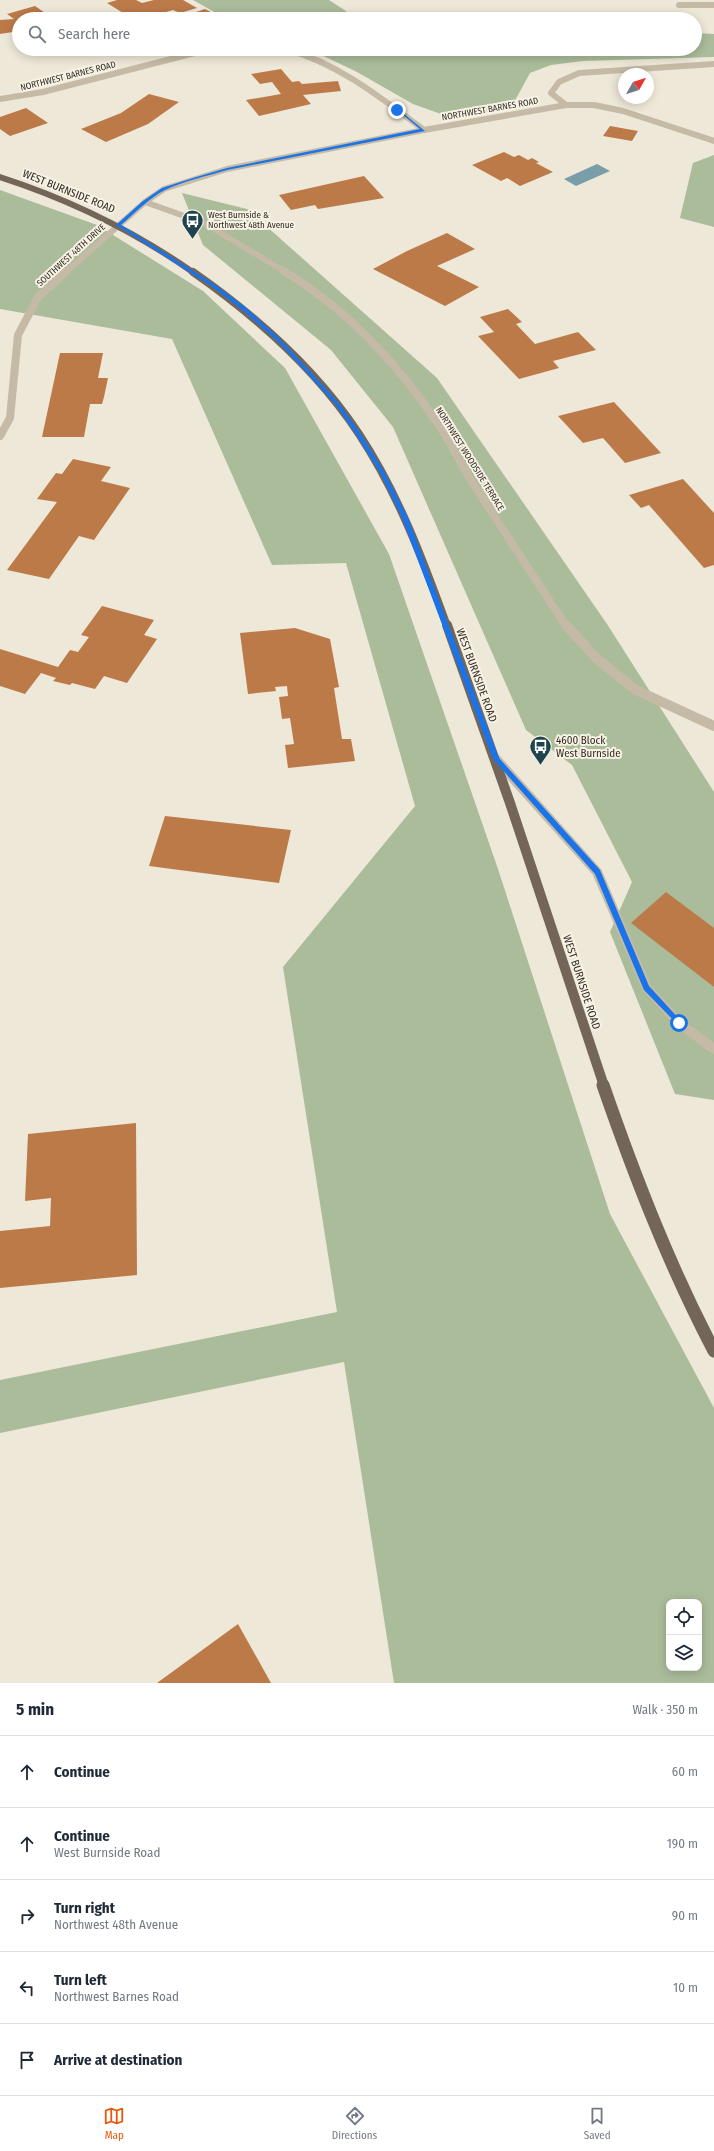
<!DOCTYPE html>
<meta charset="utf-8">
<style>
:root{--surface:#fff;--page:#f2f2f3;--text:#1f2937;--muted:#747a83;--line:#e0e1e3;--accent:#ea580c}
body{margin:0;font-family:"Fira Sans Condensed",sans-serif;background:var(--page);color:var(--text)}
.controls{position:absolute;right:12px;bottom:12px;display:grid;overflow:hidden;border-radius:8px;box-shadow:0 2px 10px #0003}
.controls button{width:36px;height:36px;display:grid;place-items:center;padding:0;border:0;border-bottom:1px solid var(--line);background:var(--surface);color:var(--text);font:20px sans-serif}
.compass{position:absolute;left:618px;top:68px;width:36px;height:36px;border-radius:50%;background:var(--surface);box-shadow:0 2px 10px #0003;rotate:51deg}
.stop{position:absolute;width:12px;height:12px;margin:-9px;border:3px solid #1a73e8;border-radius:50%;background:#fff}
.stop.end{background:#1a73e8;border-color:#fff;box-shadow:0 1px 4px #0008}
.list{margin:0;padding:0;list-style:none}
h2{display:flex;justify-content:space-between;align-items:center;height:52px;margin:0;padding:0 16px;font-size:17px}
h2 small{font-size:13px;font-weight:400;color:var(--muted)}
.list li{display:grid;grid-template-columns:26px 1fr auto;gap:12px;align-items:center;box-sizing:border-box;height:72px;padding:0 16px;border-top:1px solid var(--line)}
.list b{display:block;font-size:15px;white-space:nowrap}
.list p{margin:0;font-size:13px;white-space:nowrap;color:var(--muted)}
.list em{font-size:13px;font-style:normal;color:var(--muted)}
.icon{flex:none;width:22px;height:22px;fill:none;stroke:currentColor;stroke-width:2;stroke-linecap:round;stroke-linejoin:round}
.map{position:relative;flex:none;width:714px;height:1683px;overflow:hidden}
.search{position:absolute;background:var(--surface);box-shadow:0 2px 10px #0003;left:12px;right:12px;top:12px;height:44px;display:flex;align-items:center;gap:10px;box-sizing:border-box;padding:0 14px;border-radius:22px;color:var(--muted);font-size:15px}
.sheet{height:412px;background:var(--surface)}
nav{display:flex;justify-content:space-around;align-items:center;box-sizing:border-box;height:56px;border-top:1px solid var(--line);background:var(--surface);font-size:11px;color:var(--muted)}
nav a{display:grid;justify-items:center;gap:2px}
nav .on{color:var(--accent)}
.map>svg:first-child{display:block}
</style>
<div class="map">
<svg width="714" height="1683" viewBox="0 0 714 1683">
<rect width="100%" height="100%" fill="#eee8d8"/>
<!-- green -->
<g fill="#aabc9a" fill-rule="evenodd">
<path d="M193,0H329L349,13H608L641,19H227Z"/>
<path d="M695,33L714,34V57L583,61L551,65L530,73L512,106L473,115L441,114L413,104L357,72L309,49H695Z"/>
<path d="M714,155V227L680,218L693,163Z"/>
<path d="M0,190L97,225L203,291L285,368L389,554L498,869L610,1214L714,1408V1683H394L344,1362L0,1433V1380L337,1312L283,967L415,806L346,563L272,565L172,339L0,309ZM669,1602H699V1668H669Z"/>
<path d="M182,193L247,209L437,378L607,624L714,792V1100L675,1094L610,932L632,882L572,765L526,730L393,427L331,350L203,245Z"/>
</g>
<!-- water -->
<path fill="#7a9ea9" d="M597,164L610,171L576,186L564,179Z"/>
<!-- building -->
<g fill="#bc7a49">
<path d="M117,0H136L142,3L154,0H183L197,8L180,13L173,10L142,19H133L107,3Z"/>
<path d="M35,6L54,19H19V31L0,34V20L14,19L7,14Z"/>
<path d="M205,9L214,14L199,19H190L184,16Z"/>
<path d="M281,69L292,82L299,81L302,84L338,81L341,91L303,95L311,104L259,116L246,100L281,94L272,82L260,84L251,74Z"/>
<path d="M149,94L179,102L148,124L106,142L81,129L121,113Z"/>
<path d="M26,108L48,123L10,136L0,129V117Z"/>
<path d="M610,126L638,131L632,141L603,136Z"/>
<path d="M504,152L514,157L519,155L528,160L532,158L539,162L536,163L553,172L520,186L507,178L501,181L472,165Z"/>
<path d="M364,176L384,198L318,209L315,205L291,210L279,195Z"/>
<path d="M447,233L475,249L437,266L479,287L445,306L373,269L407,251Z"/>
<path d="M508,309L522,322L516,324L535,344L578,332L596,350L553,361L559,368L519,379L478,336L494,332L480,317Z"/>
<path d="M60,353H103L98,378H108L104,397L102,404H90L84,437H42Z"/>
<path d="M614,402L661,453L625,463L603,438L583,443L558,416Z"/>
<path d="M73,459L111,467L101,481L130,488L94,540L79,536L49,579L7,570L57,502L37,499L56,473L62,474Z"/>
<path d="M683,479L714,513V565L704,568L649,505L641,508L629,495Z"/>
<path d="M102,606L154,620L144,635L157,639L127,683L104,676L95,689L72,683L70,685L53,681L56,678L41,673L25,694L0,686V649L58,667L70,650L78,652L89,637L81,635Z"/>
<path d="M295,628L330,639L339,687L334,688L342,739H351L355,761L288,768L285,745L294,744L290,718L282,719L279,697L288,696L287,686L275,687L276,691L248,694L240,633Z"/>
<path d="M165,816L291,830L279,883L149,866Z"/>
<path d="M666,892L714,928V987L631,923Z"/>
<path d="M136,1123L137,1275L0,1288V1231L50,1226L51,1198L25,1201L28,1134Z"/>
<path d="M238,1624L271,1683H157Z"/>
</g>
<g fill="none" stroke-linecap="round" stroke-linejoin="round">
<!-- lane-far1 -->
<path stroke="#c5baa5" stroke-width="6" d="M679,5H714"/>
<!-- lane -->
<path stroke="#c5baa5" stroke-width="10" d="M496,759L597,872L647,988L679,1023L714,1049"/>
<!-- street-far2 -->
<g stroke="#c5baa5" stroke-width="6">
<path d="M286,49C339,64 380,97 424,130"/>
<path d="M0,99L43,92L210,49"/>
<path d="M566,105L551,93L559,82L579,73L714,64"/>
<path d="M145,202L204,223L287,273"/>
<path d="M65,273L145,202L164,189L227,169L424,130L566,105H594L623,111L714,141"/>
</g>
<!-- street-far1 -->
<g stroke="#c5baa5" stroke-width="8">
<path d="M285,272C347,309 401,367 440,427C452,445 461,464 472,482C503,530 535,578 566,626"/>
<path d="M0,436L10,418L18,335L38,297L66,272"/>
</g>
<!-- street -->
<path stroke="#c5baa5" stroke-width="10" d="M566,625L597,659L636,690L714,726"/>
<!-- primary-far3 -->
<path stroke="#736658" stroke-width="6" d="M0,177C71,200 133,230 194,273"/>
<!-- primary-far2 -->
<path stroke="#736658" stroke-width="8" d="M193,272C256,316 316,369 359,434C398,493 423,560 447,626"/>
<!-- primary-far1 -->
<path stroke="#736658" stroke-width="10" d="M447,625L510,803L604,1086"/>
<!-- primary -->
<path stroke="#736658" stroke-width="13" d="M603,1085C635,1177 669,1265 714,1351"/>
</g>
<!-- route -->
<path fill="#1a73e8" d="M396,109H398L425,131L227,170C207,176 184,181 165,190C149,198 135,213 121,225L214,284L245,307L281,340L310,371L338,402L361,434L385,473L408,518L499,758L600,870L649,986L681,1021V1026H679L644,990L595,874L493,759L402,518L380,473L357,436L335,404L307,373L278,342L241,309L211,286L116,225L143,201L162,188L193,178L227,168L420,129Z"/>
<!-- icons -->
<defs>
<symbol id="bus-pin" viewBox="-11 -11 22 30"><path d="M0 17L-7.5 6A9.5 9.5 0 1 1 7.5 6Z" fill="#1f434f" stroke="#f7f2e4"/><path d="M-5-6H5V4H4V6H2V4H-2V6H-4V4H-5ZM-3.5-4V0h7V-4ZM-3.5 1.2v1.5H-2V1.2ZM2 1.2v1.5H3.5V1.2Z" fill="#fff"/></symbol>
</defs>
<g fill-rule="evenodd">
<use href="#bus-pin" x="180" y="208" width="25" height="34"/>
<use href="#bus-pin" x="528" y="734" width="25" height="34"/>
</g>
<g text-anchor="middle" stroke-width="4" stroke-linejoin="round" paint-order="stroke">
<!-- far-street labels -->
<g font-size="9" fill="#322c26" stroke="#f7f2e4">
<text transform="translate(68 76) rotate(-14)" y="3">NORTHWEST BARNES ROAD</text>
<text transform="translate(490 109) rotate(-10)" y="3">NORTHWEST BARNES ROAD</text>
<text transform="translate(71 255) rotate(-42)" y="3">SOUTHWEST 48TH DRIVE</text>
<text transform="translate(470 459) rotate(58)" y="3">NORTHWEST WOODSIDE TERRACE</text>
</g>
<!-- far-poi labels -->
<g font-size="9" fill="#322c26" stroke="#f7f2e4" text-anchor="start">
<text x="208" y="218">West Burnside &amp;<tspan x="208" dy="10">Northwest 48th Avenue</tspan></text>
</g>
<!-- street labels -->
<g font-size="11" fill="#322c26" stroke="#f7f2e4">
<text transform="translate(69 191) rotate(22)" y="4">WEST BURNSIDE ROAD</text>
<text transform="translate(477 675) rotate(70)" y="4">WEST BURNSIDE ROAD</text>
<text transform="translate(582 982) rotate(72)" y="4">WEST BURNSIDE ROAD</text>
</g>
<!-- poi labels -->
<g font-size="11" fill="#322c26" stroke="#f7f2e4" text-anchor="start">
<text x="556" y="744">4600 Block<tspan x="556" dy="13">West Burnside</tspan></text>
</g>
</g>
</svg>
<div class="controls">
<button><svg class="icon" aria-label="locate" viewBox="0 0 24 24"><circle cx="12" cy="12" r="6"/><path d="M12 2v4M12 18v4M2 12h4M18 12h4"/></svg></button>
<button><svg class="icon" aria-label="layers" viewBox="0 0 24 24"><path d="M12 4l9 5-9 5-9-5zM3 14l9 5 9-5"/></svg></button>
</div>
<svg class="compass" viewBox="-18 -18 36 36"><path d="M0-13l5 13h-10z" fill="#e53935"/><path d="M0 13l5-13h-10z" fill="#747a83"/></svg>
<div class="stop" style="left:679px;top:1023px"></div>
<div class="stop end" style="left:397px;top:110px"></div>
<div class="search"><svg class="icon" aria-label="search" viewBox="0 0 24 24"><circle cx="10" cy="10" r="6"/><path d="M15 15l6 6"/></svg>Search here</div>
</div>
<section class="sheet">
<h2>5 min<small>Walk · 350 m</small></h2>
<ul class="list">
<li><svg class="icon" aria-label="ahead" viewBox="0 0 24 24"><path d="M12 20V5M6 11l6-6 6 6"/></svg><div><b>Continue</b></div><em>60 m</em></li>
<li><svg class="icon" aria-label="ahead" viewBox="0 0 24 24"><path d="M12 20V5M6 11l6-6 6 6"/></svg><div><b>Continue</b><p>West Burnside Road</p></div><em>190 m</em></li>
<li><svg class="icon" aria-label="right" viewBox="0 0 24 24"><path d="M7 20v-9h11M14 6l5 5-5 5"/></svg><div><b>Turn right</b><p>Northwest 48th Avenue</p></div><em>90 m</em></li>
<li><svg class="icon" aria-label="left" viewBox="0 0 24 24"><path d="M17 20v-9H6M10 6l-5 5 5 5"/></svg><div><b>Turn left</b><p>Northwest Barnes Road</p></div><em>10 m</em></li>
<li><svg class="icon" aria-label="arrive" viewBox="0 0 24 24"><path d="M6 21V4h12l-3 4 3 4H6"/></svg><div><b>Arrive at destination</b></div></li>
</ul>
</section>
<nav>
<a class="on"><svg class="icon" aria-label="map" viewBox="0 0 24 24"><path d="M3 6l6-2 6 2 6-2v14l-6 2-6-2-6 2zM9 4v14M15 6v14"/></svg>Map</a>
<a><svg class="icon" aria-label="directions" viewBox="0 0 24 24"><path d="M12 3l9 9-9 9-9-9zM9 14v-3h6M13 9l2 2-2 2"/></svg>Directions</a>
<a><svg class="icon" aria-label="saved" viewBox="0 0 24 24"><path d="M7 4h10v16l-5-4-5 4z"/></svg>Saved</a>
</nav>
